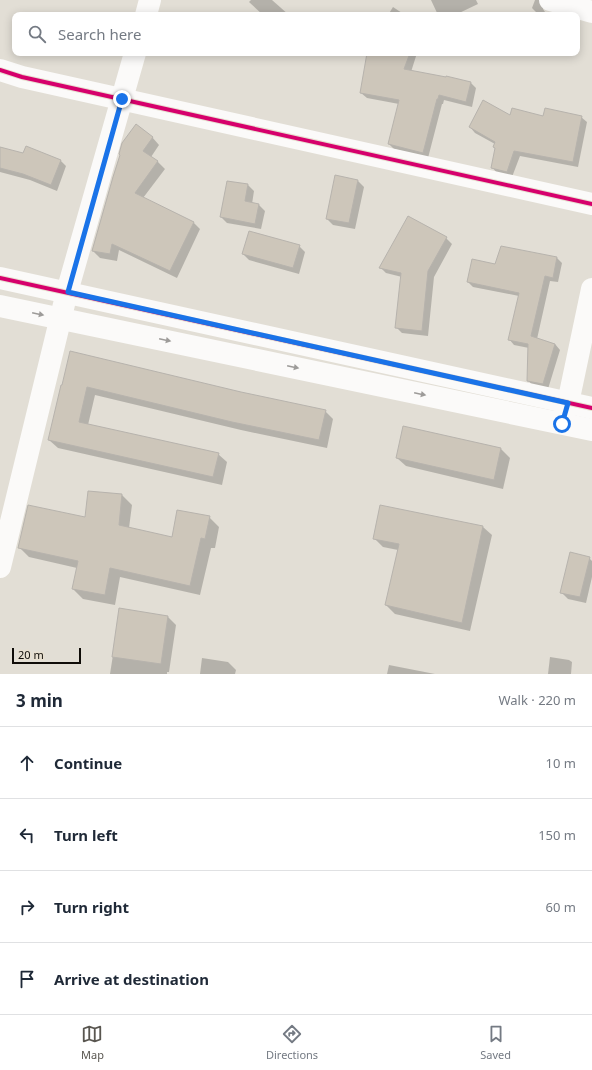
<!DOCTYPE html>
<meta charset="utf-8">
<style>
:root{--surface:#fff;--page:#f6f6f7;--text:#1f2937;--muted:#747a83;--line:#e0e1e3;--accent:#595650}
body{margin:0;font-family:"Noto Sans",sans-serif;background:var(--page);color:var(--text)}
.scale{position:absolute;left:12px;bottom:10px;width:69px;box-sizing:border-box;padding-left:4px;border:2px solid #0f0c08;border-top:0;font-size:11px;line-height:14px;white-space:nowrap;color:#0f0c08;-webkit-text-stroke:3px #e7dfd0;paint-order:stroke}
.stop{position:absolute;width:12px;height:12px;margin:-9px;border:3px solid #1a73e8;border-radius:50%;background:#fff}
.stop.end{background:#1a73e8;border-color:#fff;box-shadow:0 1px 4px #0008}
.list{margin:0;padding:0;list-style:none}
h2{display:flex;justify-content:space-between;align-items:center;height:52px;margin:0;padding:0 16px;font-size:17px}
h2 small{font-size:13px;font-weight:400;color:var(--muted)}
.list li{display:grid;grid-template-columns:26px 1fr auto;gap:12px;align-items:center;box-sizing:border-box;height:72px;padding:0 16px;border-top:1px solid var(--line)}
.list b{display:block;font-size:15px;white-space:nowrap}
.list em{font-size:13px;font-style:normal;color:var(--muted)}
.icon{flex:none;width:22px;height:22px;fill:none;stroke:currentColor;stroke-width:2;stroke-linecap:round;stroke-linejoin:round}
.map{position:relative;flex:none;width:592px;height:674px;overflow:hidden}
.search{position:absolute;background:var(--surface);box-shadow:0 2px 10px #0003;left:12px;right:12px;top:12px;height:44px;display:flex;align-items:center;gap:10px;box-sizing:border-box;padding:0 14px;border-radius:8px;color:var(--muted);font-size:15px}
.sheet{height:340px;background:var(--surface)}
nav{display:flex;justify-content:space-around;align-items:center;box-sizing:border-box;height:56px;border-top:1px solid var(--line);background:var(--surface);font-size:11px;color:var(--muted)}
nav a{display:grid;justify-items:center;gap:2px}
nav .on{color:var(--accent)}
.map>svg:first-child{display:block}
</style>
<div class="map">
<svg width="592" height="674" viewBox="0 0 592 674">
<rect width="100%" height="100%" fill="#e2ded5"/>
<!-- shadow -->
<g fill="#0003">
<path d="M251,0H272L289,15H263L249,2Z"/>
<path d="M431,0H476L478,4L455,15H438Z"/>
<path d="M535,0H545L544,2L543,9L545,12L553,15H541L538,14L532,8Z"/>
<path d="M393,7L405,15H388Z"/>
<path d="M375,53H417L411,72L447,78V77L471,83L476,88L472,107L444,100L443,104H442L428,158L394,149L389,144L399,104L367,98L361,93Z"/>
<path d="M511,116L581,117L587,122L578,167L520,156L512,177L497,173L492,167L496,148L495,144L475,133L470,127Z"/>
<path d="M152,137L159,145L151,157L158,162L165,169L143,198L193,222L200,229L177,278L119,250L117,261L100,258L93,251L114,177Z"/>
<path d="M0,148L24,155L60,160L66,166L57,191L30,180L0,172Z"/>
<path d="M358,181L364,187L355,229L333,225L327,219Z"/>
<path d="M248,185L254,191L252,204L259,205L265,211L261,229L227,223L221,217Z"/>
<path d="M446,238L452,244L434,277L428,336L402,333L396,327L402,277L386,273L380,267Z"/>
<path d="M299,246L305,252L299,274L249,260L243,254Z"/>
<path d="M557,258L562,263L558,282L550,281L537,339L555,344L560,350L548,389L533,386L528,380L529,348L514,345L509,339L519,296L473,287L468,282L495,265Z"/>
<path d="M71,352L241,393L325,411L333,419L327,448L241,430L95,395L88,425L218,454L227,462L222,485L58,448L49,440Z"/>
<path d="M404,427L501,449L510,458L503,489L406,466L397,458Z"/>
<path d="M122,495L132,505L129,528L172,538L209,517L219,527L215,548H211L200,595L120,577L115,605L83,599L73,589L77,568L29,557L19,547L86,519Z"/>
<path d="M380,506L483,527L492,535L470,631L395,614L386,605L398,550L383,547L374,538Z"/>
<path d="M589,558L592,561V577L586,603L568,599L562,593Z"/>
<path d="M120,610L168,617L176,625L169,672H167V674H110Z"/>
<path d="M550,657L569,660L572,662L571,674H548Z"/>
<path d="M202,658L228,662L236,670L235,674H200Z"/>
<path d="M389,665L435,674H387Z"/>
</g>
<!-- building -->
<g fill="#cdc6ba" stroke="#b7b3ad">
<path d="M367,53H410L404,69L446,77V76L471,82L466,102L439,95L438,99H437L423,153L388,144L399,100L360,93Z"/>
<path d="M483,100L510,115L512,108L543,116L545,108L582,116L573,162L514,151L507,172L491,168L495,148L493,147L495,142L469,127Z"/>
<path d="M136,124L153,137L143,151L158,161L135,193L194,222L170,271L112,244L110,254L92,251L113,177L120,155L119,154L122,143Z"/>
<path d="M26,146L61,160L51,185L23,174L0,168V147L23,153Z"/>
<path d="M335,175L358,180L349,223L326,219Z"/>
<path d="M227,181L248,184L245,201L259,204L255,224L220,217Z"/>
<path d="M408,216L447,237L428,271L422,331L395,328L401,273L379,268Z"/>
<path d="M249,231L300,245L293,268L242,254Z"/>
<path d="M501,246L557,257L553,278L545,276L531,336L555,344L543,384L527,381L528,344L508,340L519,293L467,282L472,259L495,264Z"/>
<path d="M70,351L241,392L326,410L319,440L232,422L87,387L79,422L219,453L213,477L48,440L61,385H62Z"/>
<path d="M403,426L501,448L494,480L396,458Z"/>
<path d="M88,491L122,494L119,525L172,537L177,510L210,516L205,539L201,538L190,586L110,568L105,595L72,589L78,561L18,548L28,505L85,517Z"/>
<path d="M380,505L483,526L462,623L385,605L399,544L373,539Z"/>
<path d="M570,552L590,557L580,597L560,593Z"/>
<path d="M119,608L168,616L161,664L112,657Z"/>
</g>
<g fill="none" stroke-linecap="round" stroke-linejoin="round">
<!-- minor -->
<g stroke="#fbfaf9" stroke-width="22">
<path d="M550,0L592,12"/>
<path d="M146,15L150,0"/>
<path d="M0,70L22,77L592,204"/>
<path d="M0,278L592,408"/>
<path d="M0,306L592,430"/>
<path d="M564,416L568,403L592,289"/>
<path d="M0,567L67,292L135,53"/>
</g>
<defs>
<g id="cycleway">
<path d="M0,70L22,77L592,204"/>
<path d="M0,278L592,408"/>
</g>
</defs>
<!-- cycleway casing -->
<use href="#cycleway" stroke="#e7dfd0" stroke-width="6"/>
<!-- cycleway -->
<use href="#cycleway" stroke="#d6006c" stroke-width="4"/>
</g>
<!-- one-way arrows -->
<defs><path id="oneway-solid" d="M-6-.8H1V-3.2L6.5 0L1 3.2V.8H-6Z"/></defs>
<g fill="#9d9b99">
<use href="#oneway-solid" transform="translate(38 314) rotate(12)"/>
<use href="#oneway-solid" transform="translate(165 340) rotate(12)"/>
<use href="#oneway-solid" transform="translate(293 367) rotate(12)"/>
<use href="#oneway-solid" transform="translate(420 394) rotate(12)"/>
</g>
<g fill="none" stroke-linecap="round" stroke-linejoin="round">
<!-- route -->
<path stroke="#1a73e8" stroke-width="5" d="M122,99L68,292L568,403L562,424"/>
</g>
</svg>
<div class="scale">20 m</div>
<div class="stop" style="left:562px;top:424px"></div>
<div class="stop end" style="left:122px;top:99px"></div>
<div class="search"><svg class="icon" aria-label="search" viewBox="0 0 24 24"><circle cx="10" cy="10" r="6"/><path d="M15 15l6 6"/></svg>Search here</div>
</div>
<section class="sheet">
<h2>3 min<small>Walk · 220 m</small></h2>
<ul class="list">
<li><svg class="icon" aria-label="ahead" viewBox="0 0 24 24"><path d="M12 20V5M6 11l6-6 6 6"/></svg><div><b>Continue</b></div><em>10 m</em></li>
<li><svg class="icon" aria-label="left" viewBox="0 0 24 24"><path d="M17 20v-9H6M10 6l-5 5 5 5"/></svg><div><b>Turn left</b></div><em>150 m</em></li>
<li><svg class="icon" aria-label="right" viewBox="0 0 24 24"><path d="M7 20v-9h11M14 6l5 5-5 5"/></svg><div><b>Turn right</b></div><em>60 m</em></li>
<li><svg class="icon" aria-label="arrive" viewBox="0 0 24 24"><path d="M6 21V4h12l-3 4 3 4H6"/></svg><div><b>Arrive at destination</b></div></li>
</ul>
</section>
<nav>
<a class="on"><svg class="icon" aria-label="map" viewBox="0 0 24 24"><path d="M3 6l6-2 6 2 6-2v14l-6 2-6-2-6 2zM9 4v14M15 6v14"/></svg>Map</a>
<a><svg class="icon" aria-label="directions" viewBox="0 0 24 24"><path d="M12 3l9 9-9 9-9-9zM9 14v-3h6M13 9l2 2-2 2"/></svg>Directions</a>
<a><svg class="icon" aria-label="saved" viewBox="0 0 24 24"><path d="M7 4h10v16l-5-4-5 4z"/></svg>Saved</a>
</nav>
